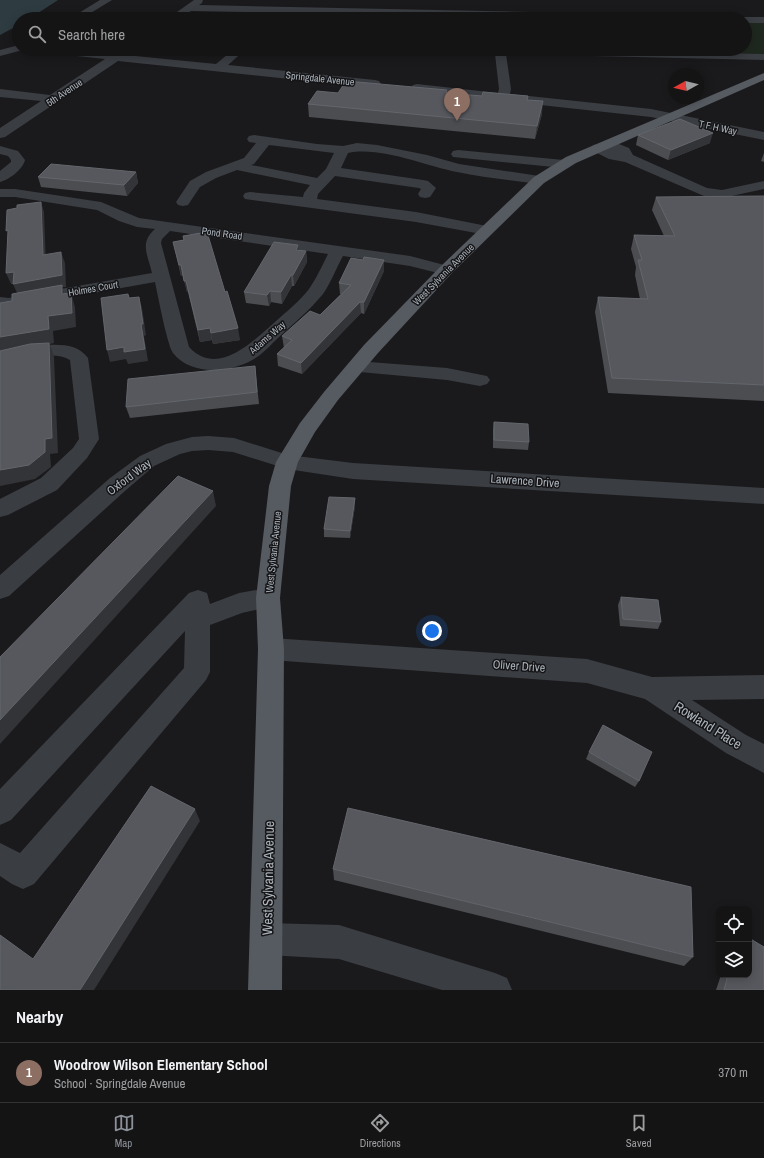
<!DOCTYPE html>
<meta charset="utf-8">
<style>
:root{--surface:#141415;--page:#1d1d1e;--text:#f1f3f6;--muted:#9d9ea0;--line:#333334;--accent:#8c9099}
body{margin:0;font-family:"Archivo Narrow",sans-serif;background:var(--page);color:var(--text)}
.controls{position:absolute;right:12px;bottom:12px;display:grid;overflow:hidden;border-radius:8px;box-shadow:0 2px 10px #0003}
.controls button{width:36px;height:36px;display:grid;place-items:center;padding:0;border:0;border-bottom:1px solid var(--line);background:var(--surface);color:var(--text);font:20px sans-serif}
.compass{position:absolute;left:668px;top:68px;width:36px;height:36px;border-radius:50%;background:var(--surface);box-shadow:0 2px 10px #0003;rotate:262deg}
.you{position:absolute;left:432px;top:631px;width:14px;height:14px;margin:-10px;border:3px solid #fff;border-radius:50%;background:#1a73e8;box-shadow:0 0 0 6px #1a73e833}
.badge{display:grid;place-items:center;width:26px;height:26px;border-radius:50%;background:var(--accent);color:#fff;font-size:13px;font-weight:700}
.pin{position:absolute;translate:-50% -33px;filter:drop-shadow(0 1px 2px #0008)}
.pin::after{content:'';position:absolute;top:21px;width:14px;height:12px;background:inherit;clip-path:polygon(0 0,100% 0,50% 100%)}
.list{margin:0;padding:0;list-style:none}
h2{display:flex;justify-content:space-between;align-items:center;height:52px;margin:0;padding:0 16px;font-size:17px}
h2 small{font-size:13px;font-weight:400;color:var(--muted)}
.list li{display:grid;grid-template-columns:26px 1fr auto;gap:12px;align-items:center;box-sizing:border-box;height:60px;padding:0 16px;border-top:1px solid var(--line)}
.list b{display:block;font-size:15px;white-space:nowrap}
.list p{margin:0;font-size:13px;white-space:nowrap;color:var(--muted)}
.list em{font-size:13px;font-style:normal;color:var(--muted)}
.icon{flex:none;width:22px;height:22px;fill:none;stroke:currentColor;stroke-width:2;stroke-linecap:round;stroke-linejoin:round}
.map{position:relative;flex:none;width:764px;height:990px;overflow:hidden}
.search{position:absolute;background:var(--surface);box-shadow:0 2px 10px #0003;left:12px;right:12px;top:12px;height:44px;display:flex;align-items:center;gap:10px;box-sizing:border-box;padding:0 14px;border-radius:22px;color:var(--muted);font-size:15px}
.sheet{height:112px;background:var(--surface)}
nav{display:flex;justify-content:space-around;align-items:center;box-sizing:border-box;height:56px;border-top:1px solid var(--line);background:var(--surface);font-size:11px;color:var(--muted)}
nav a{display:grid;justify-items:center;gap:2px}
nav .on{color:var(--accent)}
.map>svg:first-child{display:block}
</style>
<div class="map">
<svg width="764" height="990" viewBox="0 0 764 990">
<rect width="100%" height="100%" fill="#1a1a1c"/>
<!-- green -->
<path fill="#1f281f" d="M745,23H764V54L728,53L726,49H745Z"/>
<!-- water -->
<path fill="#2e3c42" d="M0,0H58L29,19H19V25L0,35Z"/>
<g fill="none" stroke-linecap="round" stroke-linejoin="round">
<!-- minor -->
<g fill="#3a3d42" fill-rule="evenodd">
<path d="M100,0H112L81,19H69Z"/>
<path d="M194,0H203L202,3L199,5L718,16L723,19H571L191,11L179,19H167Z"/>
<path d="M745,17H764V23H745V19H741Z"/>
<path d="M19,45V49H24L23,50L0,56V50Z"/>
<path d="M34,49H71L113,53L120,51L124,52L125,55L216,64L234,49H246L228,65L375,80L379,81L381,84L379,87L375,88L118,61L5,137L0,138V128L41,101L0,97V89L50,95L105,59L39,52Z"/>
<path d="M419,49H565L764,54V60L506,54L511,89L510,94L651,109L764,132V140L651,117L413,91L411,88L413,85L417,84L498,93L499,89L495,54L424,52Z"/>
<path d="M254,135L317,144L343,146L357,143L377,145L427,155L459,164L539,176L544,177L546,180L544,183L539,184C512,180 484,178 457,172C425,166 381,146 348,153L341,168L423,180L428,181L436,188L430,197L425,198L420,197L418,194L421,189L419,188L335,176L318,194L317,199L416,212L492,227L495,230L492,233L487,235L416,222L245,199L243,196L245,193L250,192L303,197L304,193L310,185L237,170L216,178L200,187L188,205L183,206L178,205L176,202L190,181L206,172L244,158L256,143L249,142L247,139L249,136ZM269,145L334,153L326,169L317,178L251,165L254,164Z"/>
<path d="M609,140L629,148L633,155L707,188L722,190L764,181V189L722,198L704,196L625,162L609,159L593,151L591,148L593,145L598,144L603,145L602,144L604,141Z"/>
<path d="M0,146L18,151L25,160C23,169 9,180 0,182V171L11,162V160L8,156L0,154Z"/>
<path d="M458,150L564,160L569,161L571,164L569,167L564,168L453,157L451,154L453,151Z"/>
<path d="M0,189H15L101,202L139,218L410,256L452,267L454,270L452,273L446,275L410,266L343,256C336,268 331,283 323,294C310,310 294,323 279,337C272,343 265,352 257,357C233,373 192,377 173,353C167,344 158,296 155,282L9,308L0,307V297L9,298L152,273C148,255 139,243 155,229L137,227L119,221L97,210L15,197H0ZM170,231L328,254C322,266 316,279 309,289C299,302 287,311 275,322C253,341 218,378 189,347L161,243L162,239Z"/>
<path d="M47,345C62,344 79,345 88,358L99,439L87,458L57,490L8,515L0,517V499L41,478L73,448L79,439L70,360C53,349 19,361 0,366V354Z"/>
<path d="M356,361L447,368L487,376L490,380L487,384L480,386L447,380L349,371L347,367L349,363Z"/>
<path d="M208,436L234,438L288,455L353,463L764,488V504L353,479L287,469L233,452L208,450L192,451L180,454L154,466L126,490L9,596L0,599V575L110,478L140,456L166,444L192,437Z"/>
<path d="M268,588L277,591L280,598L277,605L242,613L210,625V672L206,680L34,884L23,889L12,884L0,876V843L20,853L184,668L185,631L11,820L0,825V789L189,593L198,590L207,593L210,604L239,593Z"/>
<path d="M271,638L587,659L652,677L764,675V699L692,700L746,735L764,744V773L726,753L645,699L587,683L271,660L262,657L258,649L262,641Z"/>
<path d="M267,923L339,925L495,973L507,978L512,990H442L339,959L267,955L255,951L251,939L255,927Z"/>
</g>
<!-- major -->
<path fill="#565a61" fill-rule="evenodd" d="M764,73V80L576,163L544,183L452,273L378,353L338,400L315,432L298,462L291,486L280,598L284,649L282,990H248L258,649L256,598L269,486L276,462L300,423L324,392L364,345L440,267L534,177L566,157Z"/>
</g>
<!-- wall -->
<g fill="#4b4d51">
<path d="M447,90V93L527,100L542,114L535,139L309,117L308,104L338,93Z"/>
<path d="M638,135L710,143L668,160L636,145Z"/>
<path d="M764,153V162L761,161Z"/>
<path d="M136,172L138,183L127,196L41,187L38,177Z"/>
<path d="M764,196V401L608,393L595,312L598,297L640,299L635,275L636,267L631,249L634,235L664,236L652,210L656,197Z"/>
<path d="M183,236L240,340L213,344L212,340L200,342L188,292H187L183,276H181L173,242L184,240Z"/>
<path d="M299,250L306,251L307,262L294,286H292L282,304L271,302L269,306L246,303L244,292Z"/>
<path d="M363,260H384V271L364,314L361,313L302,374L278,366L277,354L284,348L282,336L320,315L341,294H340L339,283Z"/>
<path d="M255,366L259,404L130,418L126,407Z"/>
<path d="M494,422L529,442L528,450L493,448V430Z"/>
<path d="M355,498V506L350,538L324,537V529Z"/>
<path d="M621,597L661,622L658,629L620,626L618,605Z"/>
<path d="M589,752L639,781L635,787L586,759Z"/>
<path d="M333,869L693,957L684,966L334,880Z"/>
<path d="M721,975H749L764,990H716Z"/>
</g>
<!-- shaded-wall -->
<g fill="#333437">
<path d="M543,101L542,114L535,139L537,126Z"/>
<path d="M713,133L710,143L668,160L671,150Z"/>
<path d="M136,172L138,183L127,196L124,185Z"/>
<path d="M41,202L44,212L46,266L43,255Z"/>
<path d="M306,251L307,262L294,286L293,275Z"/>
<path d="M61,252L65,263L66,287H62L66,299L18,295L13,284H11L6,273Z"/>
<path d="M384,260V271L364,314V302Z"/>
<path d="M179,265H181L183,276H181Z"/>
<path d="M291,275L292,286L282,304L281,292Z"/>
<path d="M184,281H186L188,292H187Z"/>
<path d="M270,291L271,302L269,306L267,295Z"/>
<path d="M71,293L75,307L76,327L53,331L54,343L50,344L54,357L58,453L50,454L51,467L35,479L0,486V337L48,316Z"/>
<path d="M139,297L142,308L146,335L144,336L148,361L128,364L126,359L110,362L107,350L141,324Z"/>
<path d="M360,302L361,313L302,374L301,363Z"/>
<path d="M210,328L212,340L200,342L198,330Z"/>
<path d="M238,328L240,340L213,344L211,333Z"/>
<path d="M213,491L216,506L0,744V720Z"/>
<path d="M355,498V506L350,538V531Z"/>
<path d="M195,809L200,821L94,990H80Z"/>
</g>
<!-- building -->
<g fill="#56585d" stroke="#63666c">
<path d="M346,81L447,90L446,93L482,96L483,92L528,96L527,100L543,101L537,126L308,104L317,91L338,93Z"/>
<path d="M680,119L713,133L671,150L638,135Z"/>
<path d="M51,164L136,172L124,185L38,177Z"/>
<path d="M764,196V385L612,378L598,297L648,299L638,260H642L634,235L675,236L656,197Z"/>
<path d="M41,202L43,255L61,252L62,275L13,284L14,272L6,273L8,230L6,231L7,210L17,208V205Z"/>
<path d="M207,232L225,292L227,291L238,328L211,333L210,328L198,330L186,281H184L181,265H179L173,242L184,240L183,236Z"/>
<path d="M274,242L298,245L296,250L306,251L293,275H291L281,292L270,291L267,295L244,292Z"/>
<path d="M364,257L384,260L364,302H360L301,363L277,354L292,340L282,336L310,311L320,315L351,285L339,283L351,258L363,260Z"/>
<path d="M62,285V294L71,293L72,313L48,316L49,329L0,337V303L12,301V294Z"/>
<path d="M128,294L129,298L139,297L143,324H141L145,349L124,352V347L107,350L101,298Z"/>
<path d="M49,343L52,438L45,439V452L29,465L0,470V351L30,344Z"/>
<path d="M255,366L257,392L126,407L128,379Z"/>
<path d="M494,422L528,424L529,442L494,440Z"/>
<path d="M178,476L213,491L0,720V657Z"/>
<path d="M329,497L355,498L350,531L324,529Z"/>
<path d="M621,597L658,600L661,622L623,619Z"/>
<path d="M603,725L652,752L639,781L589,752Z"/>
<path d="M151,786L195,809L80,990H0V935L33,959Z"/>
<path d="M348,808L691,887L693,957L333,869Z"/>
<path d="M749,938L764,947V990H724L728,975H749Z"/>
</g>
<g text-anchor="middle" stroke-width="3" stroke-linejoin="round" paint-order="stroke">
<!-- far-street labels -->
<g font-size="10" fill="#acb4bc" stroke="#151517">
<text transform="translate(320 78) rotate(6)" y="4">Springdale Avenue</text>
<text transform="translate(64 92) rotate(-34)" y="4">5th Avenue</text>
<text transform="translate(718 127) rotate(12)" y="4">T F H Way</text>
<text transform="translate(222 233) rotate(8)" y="4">Pond Road</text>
<text transform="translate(443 274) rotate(-45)" y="4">West Sylvania Avenue</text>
<text transform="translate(93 288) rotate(-10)" y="4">Holmes Court</text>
<text transform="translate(267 337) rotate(-41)" y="4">Adams Way</text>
<text transform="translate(273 552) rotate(-84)" y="4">West Sylvania Avenue</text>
</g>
<!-- street labels -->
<g font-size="12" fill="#acb4bc" stroke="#151517">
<text transform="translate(129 477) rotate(-37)" y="4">Oxford Way</text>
<text transform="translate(525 481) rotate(4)" y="4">Lawrence Drive</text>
<text transform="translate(519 666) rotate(4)" y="4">Oliver Drive</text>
</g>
<!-- near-street labels -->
<g font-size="14" fill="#acb4bc" stroke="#151517">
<text transform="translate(708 725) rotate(32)" y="5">Rowland Place</text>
<text transform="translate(268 878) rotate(-89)" y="5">West Sylvania Avenue</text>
</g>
</g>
</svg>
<div class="controls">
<button><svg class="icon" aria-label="locate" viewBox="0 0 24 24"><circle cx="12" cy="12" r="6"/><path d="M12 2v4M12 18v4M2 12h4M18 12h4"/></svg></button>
<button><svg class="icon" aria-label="layers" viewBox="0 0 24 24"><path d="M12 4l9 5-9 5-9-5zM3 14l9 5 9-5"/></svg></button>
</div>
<svg class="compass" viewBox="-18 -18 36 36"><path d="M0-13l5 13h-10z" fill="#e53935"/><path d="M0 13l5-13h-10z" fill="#9d9ea0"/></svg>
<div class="you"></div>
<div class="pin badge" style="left:457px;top:121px;background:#8d6e63">1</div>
<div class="search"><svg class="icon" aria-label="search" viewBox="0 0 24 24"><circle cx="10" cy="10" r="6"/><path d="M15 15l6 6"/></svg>Search here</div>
</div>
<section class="sheet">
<h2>Nearby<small></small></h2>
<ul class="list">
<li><span class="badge" style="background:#8d6e63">1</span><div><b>Woodrow Wilson Elementary School</b><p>School · Springdale Avenue</p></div><em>370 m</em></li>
</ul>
</section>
<nav>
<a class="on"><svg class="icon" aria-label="map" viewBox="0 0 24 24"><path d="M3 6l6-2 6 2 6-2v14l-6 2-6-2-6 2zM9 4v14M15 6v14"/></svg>Map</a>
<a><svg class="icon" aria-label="directions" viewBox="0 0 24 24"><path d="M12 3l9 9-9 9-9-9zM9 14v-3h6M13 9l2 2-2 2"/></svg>Directions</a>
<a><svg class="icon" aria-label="saved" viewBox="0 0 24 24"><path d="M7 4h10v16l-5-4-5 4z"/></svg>Saved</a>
</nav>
